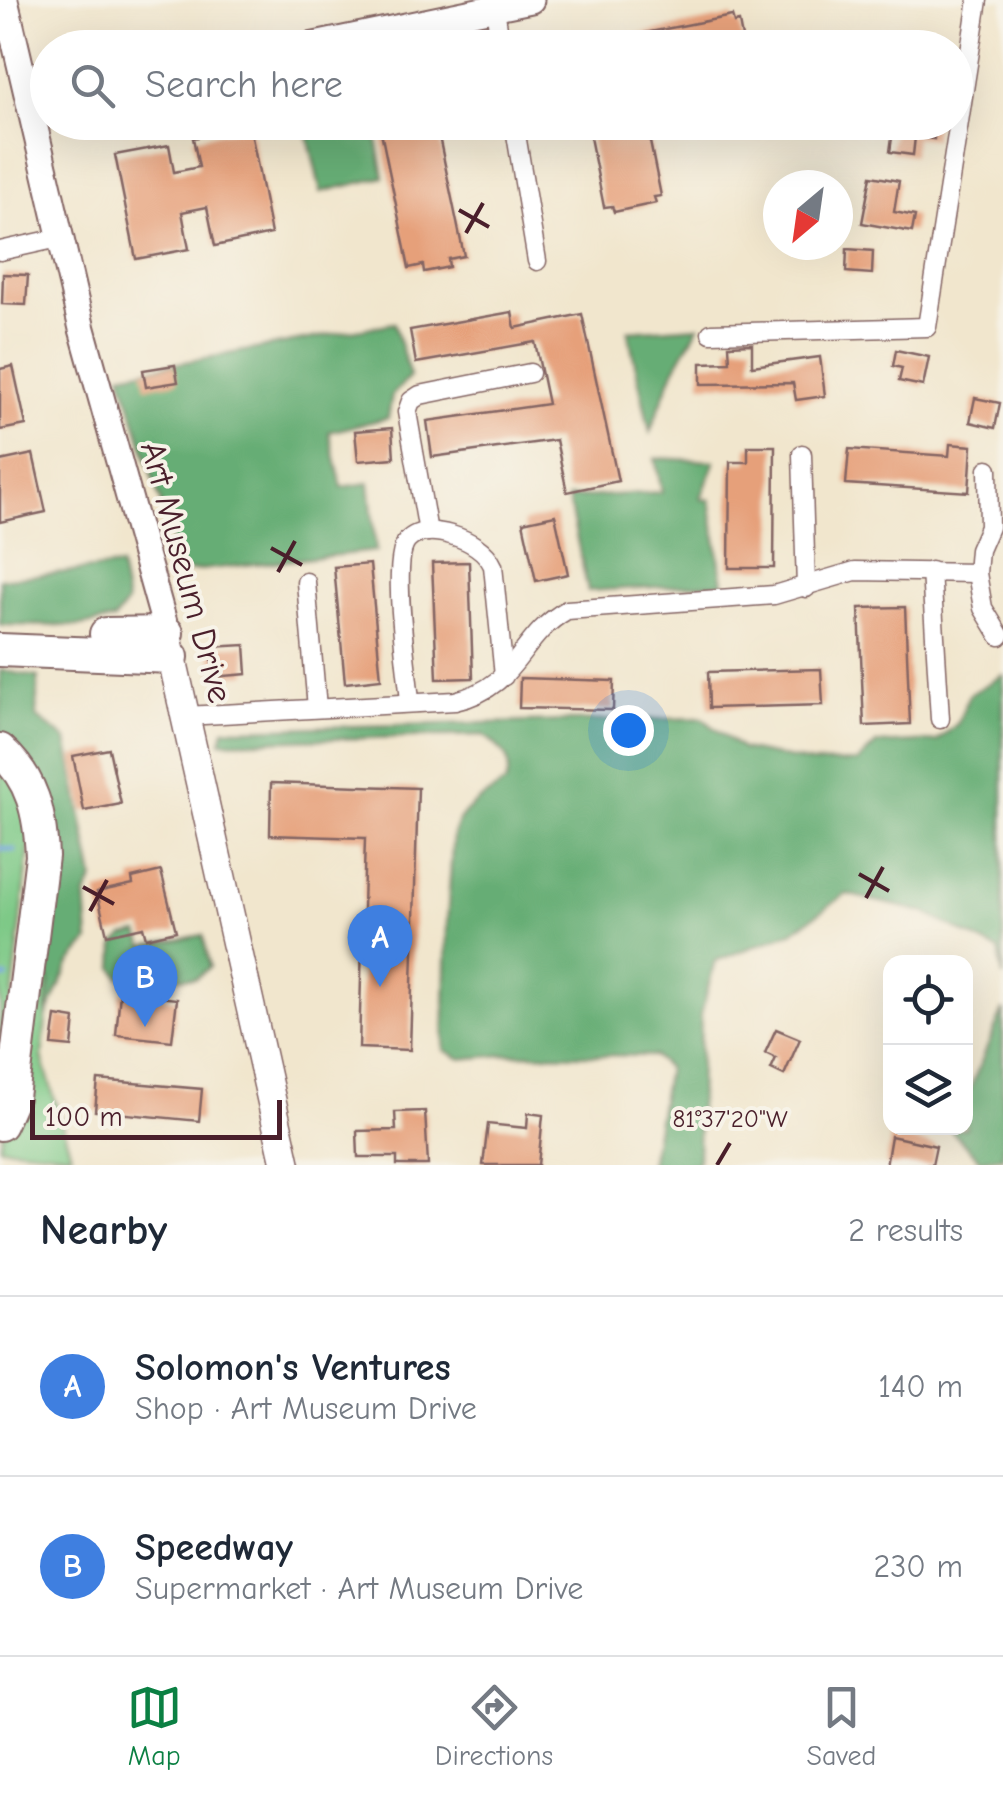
<!DOCTYPE html>
<meta charset="utf-8">
<style>
:root{--surface:#fff;--page:#f6f6f7;--text:#1f2937;--muted:#747a83;--line:#e0e1e3;--accent:#0b8043}
body{margin:0;font-family:"Comic Neue",sans-serif;background:var(--page);color:var(--text)}
.controls{position:absolute;right:30px;bottom:30px;display:grid;overflow:hidden;border-radius:20px;box-shadow:0 10px 40px #0002}
.controls button{width:90px;height:90px;display:grid;place-items:center;padding:0;border:0;border-bottom:2px solid var(--line);background:var(--surface);color:var(--text);font:50px sans-serif}
.compass{position:absolute;left:763px;top:170px;width:90px;height:90px;border-radius:50%;background:var(--surface);box-shadow:0 10px 40px #0002;rotate:209deg}
.scale{position:absolute;left:30px;bottom:25px;width:252px;box-sizing:border-box;padding-left:10px;border:5px solid #4a1f2b;border-top:0;font-size:28px;line-height:35px;white-space:nowrap;color:#4a1f2b;-webkit-text-stroke:8px #f7f3e8;paint-order:stroke}
.you{position:absolute;left:628px;top:730px;width:35px;height:35px;margin:-25px;border:8px solid #fff;border-radius:50%;background:#1a73e8;box-shadow:0 0 0 15px #1a73e833}
.badge{display:grid;place-items:center;width:65px;height:65px;border-radius:50%;background:var(--accent);color:#fff;font-size:32px;font-weight:700}
.pin{position:absolute;translate:-50% -82px;filter:drop-shadow(0 2px 5px #0008)}
.pin::after{content:'';position:absolute;top:52px;width:35px;height:30px;background:inherit;clip-path:polygon(0 0,100% 0,50% 100%)}
.list{margin:0;padding:0;list-style:none}
h2{display:flex;justify-content:space-between;align-items:center;height:130px;margin:0;padding:0 40px;font-size:42px}
h2 small{font-size:32px;font-weight:400;color:var(--muted)}
.list li{display:grid;grid-template-columns:65px 1fr auto;gap:30px;align-items:center;box-sizing:border-box;height:180px;padding:0 40px;border-top:2px solid var(--line)}
.list b{display:block;font-size:38px;white-space:nowrap}
.list p{margin:0;font-size:32px;white-space:nowrap;color:var(--muted)}
.list em{font-size:32px;font-style:normal;color:var(--muted)}
.icon{flex:none;width:55px;height:55px;fill:none;stroke:currentColor;stroke-width:2;stroke-linecap:round;stroke-linejoin:round}
.map{position:relative;flex:none;width:1003px;height:1165px;overflow:hidden}
.search{position:absolute;background:var(--surface);box-shadow:0 10px 40px #0002;left:30px;right:30px;top:30px;height:110px;display:flex;align-items:center;gap:25px;box-sizing:border-box;padding:0 35px;border-radius:55px;color:var(--muted);font-size:38px}
.sheet{height:490px;background:var(--surface)}
nav{display:flex;justify-content:space-around;align-items:center;box-sizing:border-box;height:140px;border-top:2px solid var(--line);background:var(--surface);font-size:28px;color:var(--muted)}
nav a{display:grid;justify-items:center;gap:5px}
nav .on{color:var(--accent)}
.map>svg:first-child{display:block}
</style>
<div class="map">
<svg width="1003" height="1165" viewBox="0 0 1003 1165">
<rect width="100%" height="100%" fill="#f7f3e8"/>
<filter id="ink" filterUnits="userSpaceOnUse"><feTurbulence type="fractalNoise" baseFrequency=".01" numOctaves="2"/><feDisplacementMap in="SourceGraphic" scale="20" xChannelSelector="R" yChannelSelector="G"/><feConvolveMatrix kernelMatrix="1 2 1 2 8 2 1 2 1" color-interpolation-filters="sRGB"/></filter>
<filter id="wash" filterUnits="userSpaceOnUse"><feTurbulence type="fractalNoise" baseFrequency=".0048" numOctaves="4" result="noise"/><feDisplacementMap in="SourceGraphic" scale="40" xChannelSelector="R" yChannelSelector="G"/><feGaussianBlur stdDeviation="2.25" result="paint"/><feColorMatrix in="noise" values="0 0 0 0 0 0 0 0 0 0 0 0 0 0 0 0 0 1.4 0 .05"/><feComposite in="paint" operator="in"/></filter>
<g filter="url(#wash)">
<rect width="100%" height="100%" fill="#f1e6cd"/>
<!-- green -->
<g fill="#7ec987" stroke="#647459" stroke-width="2.5">
<path d="M0,761L33,816L0,1106Z"/>
<path d="M39,957L50,983L42,1057L71,1154L0,1147Z"/>
</g>
<!-- forest -->
<g fill="#66ad74" stroke="#586650" stroke-width="2.5">
<path d="M305,123H374L384,177L321,192Z"/>
<path d="M394,323L410,377L392,395L388,418L329,432L342,487L369,483L376,551L182,572L121,374Z"/>
<path d="M699,326L674,370L650,432L628,331Z"/>
<path d="M655,458L715,461L701,499L710,500L723,583L588,591L568,498L662,492Z"/>
<path d="M120,566L127,603L114,620L79,626L0,625V579Z"/>
<path d="M0,670L38,677L36,717L67,740L94,879L86,895L89,941L70,963L47,1015L50,983L39,957L48,871L0,741Z"/>
<path d="M1003,675V977L999,951L923,912L846,894L792,932L715,961L701,1014L698,1161L695,1165H650L667,1068L654,1056L515,1054L461,1059L444,1050L447,922L453,834C460,809 485,796 506,783C514,758 503,750 484,735L221,742L224,729L702,718L742,749L812,763L858,762L876,744L937,741L958,723L969,695Z"/>
<path d="M139,933L144,946L203,935L210,967L196,978L120,977L114,968L115,945L124,936Z"/>
<path d="M1003,1009V1157L981,1160L950,1130L966,1128V1098Z"/>
</g>
<g fill="none" stroke-linecap="round" stroke-linejoin="round">
<!-- stream -->
<g stroke="#6fa3db" stroke-width="5">
<path d="M0,848L14,850"/>
<path d="M0,977L7,978"/>
</g>
</g>
<g id="blocks">
<!-- building -->
<g fill="#e6a07a">
<path d="M732,16L734,23L739,22L744,48H605L604,41Z"/>
<path d="M379,122H436L464,256L448,259L449,267L424,272L423,265L409,268Z"/>
<path d="M587,122H646L661,196L654,197L656,203L614,212L612,206L604,207Z"/>
<path d="M894,122H935L934,139L915,137L913,155L890,152Z"/>
<path d="M250,127L271,234L215,246L207,207L182,212L189,249L136,259L115,155L169,145L174,172L199,167L193,138Z"/>
<path d="M871,176L899,181L894,212L915,216L912,232L862,223Z"/>
<path d="M847,249L873,251L872,274L846,272Z"/>
<path d="M3,274L28,275L26,305L2,304Z"/>
<path d="M512,312L515,328L582,314L618,481L567,492L556,440L432,457L427,421L548,404L535,342L416,363L410,330Z"/>
<path d="M752,344V366L820,357L825,396L796,400L793,383L701,384V363L730,362L729,345Z"/>
<path d="M896,350L929,357L923,386L899,381L902,368L893,366Z"/>
<path d="M175,365L178,382L146,387L143,370Z"/>
<path d="M13,366L26,425L0,430V369Z"/>
<path d="M975,398L1000,403L995,428L970,422Z"/>
<path d="M392,428L394,458L358,461L355,431Z"/>
<path d="M950,444L972,446L969,492L846,484L849,449L949,456Z"/>
<path d="M748,446H775L774,568H729L730,462H748Z"/>
<path d="M33,454L46,512L0,522V461Z"/>
<path d="M555,515L568,574L536,581L523,522Z"/>
<path d="M469,562L473,678L437,679L432,563Z"/>
<path d="M370,564L381,679L345,683L334,567Z"/>
<path d="M905,607L910,724L864,726L859,608Z"/>
<path d="M245,645L247,674L213,677L211,647Z"/>
<path d="M821,669L823,705L709,708L708,672Z"/>
<path d="M520,678L614,681L613,710L519,708Z"/>
<path d="M109,749L121,804L84,811L73,756Z"/>
<path d="M271,783L418,788L410,1050L359,1048L365,838L270,835Z"/>
<path d="M161,871L176,931L146,938L143,927L107,935L97,892L133,884L132,878Z"/>
<path d="M120,993L177,999L172,1041L116,1035Z"/>
<path d="M56,1016L75,1019L72,1047L52,1045Z"/>
<path d="M776,1029L800,1039L784,1075L771,1069L776,1058L765,1053Z"/>
<path d="M98,1080L202,1089L199,1121L95,1111Z"/>
<path d="M425,1111L428,1165H397V1157H358L357,1131L396,1130L395,1112Z"/>
<path d="M528,1113L543,1115L538,1165H483L488,1124L527,1128Z"/>
<path d="M891,1136L936,1146L932,1165H886Z"/>
</g>
</g>
</g>
<g filter="url(#ink)">
<use href="#blocks" fill-opacity="0" stroke="#846564" stroke-width="2.5"/>
<g fill="none" stroke-linecap="round" stroke-linejoin="round">
<defs>
<g id="street">
<path d="M495,8L501,48"/>
<path d="M514,122L537,261"/>
<path d="M0,251L59,238"/>
<path d="M711,333L927,327L978,0"/>
<path d="M802,454L806,588"/>
<path d="M988,469L989,527L979,550L977,573L983,608L1000,636"/>
<path d="M428,532L407,412L411,401L420,395L530,373"/>
<path d="M931,571L940,719"/>
<path d="M306,582L317,708"/>
<path d="M410,702C408,672 390,561 407,541C418,529 437,531 451,535C468,540 486,550 493,566L504,676"/>
<path d="M186,716L455,701C520,686 517,638 567,610L774,595L855,571L977,573"/>
</g>
<g id="secondary">
<path d="M5,0L82,329L167,633"/>
<path d="M300,48L531,0"/>
</g>
<path id="primary" d="M167,635L286,1165"/>
<g id="highway">
<path d="M106,634L167,633"/>
<path d="M0,650L172,657"/>
<path d="M0,750C33,779 40,814 42,856L12,1097L0,1124"/>
</g>
</defs>
<!-- street casing -->
<use href="#street" stroke="#846564" stroke-width="21"/>
<!-- secondary casing -->
<use href="#secondary" stroke="#846564" stroke-width="29"/>
<!-- primary casing -->
<use href="#primary" stroke="#846564" stroke-width="31"/>
<!-- highway casing -->
<use href="#highway" stroke="#846564" stroke-width="36"/>
<!-- street -->
<use href="#street" stroke="#fff" stroke-width="18"/>
<!-- secondary -->
<use href="#secondary" stroke="#fff" stroke-width="25"/>
<!-- primary -->
<use href="#primary" stroke="#fff" stroke-width="28"/>
<!-- highway -->
<use href="#highway" stroke="#fff" stroke-width="32"/>
</g>
</g>
<!-- ticks -->
<path fill="none" stroke="#4a1f2b" stroke-width="4" d="M459,210L489,227M466,233L483,203M271,548L302,565M278,572L295,541M859,874L889,891M83,887L114,904M866,898L883,867M90,911L107,880M717,1165L730,1143"/>
<g text-anchor="middle" stroke-width="8" stroke-linejoin="round" paint-order="stroke">
<!-- street labels -->
<g font-size="35" fill="#4a1f2b" stroke="#f7f3e8">
<text transform="translate(187 572) rotate(75)" y="12">Art Museum Drive</text>
</g>
</g>
<g font-size="25" text-anchor="middle" fill="#4a1f2b" stroke="#f7f3e8" stroke-width="8" stroke-linejoin="round" paint-order="stroke">
<text x="730" y="1127">81°37'20"W</text>
</g>
</svg>
<div class="controls">
<button><svg class="icon" aria-label="locate" viewBox="0 0 24 24"><circle cx="12" cy="12" r="6"/><path d="M12 2v4M12 18v4M2 12h4M18 12h4"/></svg></button>
<button><svg class="icon" aria-label="layers" viewBox="0 0 24 24"><path d="M12 4l9 5-9 5-9-5zM3 14l9 5 9-5"/></svg></button>
</div>
<svg class="compass" viewBox="-18 -18 36 36"><path d="M0-13l5 13h-10z" fill="#e53935"/><path d="M0 13l5-13h-10z" fill="#747a83"/></svg>
<div class="scale">100 m</div>
<div class="you"></div>
<div class="pin badge" style="left:380px;top:987px;background:#3f7fe0">A</div>
<div class="pin badge" style="left:145px;top:1027px;background:#3f7fe0">B</div>
<div class="search"><svg class="icon" aria-label="search" viewBox="0 0 24 24"><circle cx="10" cy="10" r="6"/><path d="M15 15l6 6"/></svg>Search here</div>
</div>
<section class="sheet">
<h2>Nearby<small>2 results</small></h2>
<ul class="list">
<li><span class="badge" style="background:#3f7fe0">A</span><div><b>Solomon's Ventures</b><p>Shop · Art Museum Drive</p></div><em>140 m</em></li>
<li><span class="badge" style="background:#3f7fe0">B</span><div><b>Speedway</b><p>Supermarket · Art Museum Drive</p></div><em>230 m</em></li>
</ul>
</section>
<nav>
<a class="on"><svg class="icon" aria-label="map" viewBox="0 0 24 24"><path d="M3 6l6-2 6 2 6-2v14l-6 2-6-2-6 2zM9 4v14M15 6v14"/></svg>Map</a>
<a><svg class="icon" aria-label="directions" viewBox="0 0 24 24"><path d="M12 3l9 9-9 9-9-9zM9 14v-3h6M13 9l2 2-2 2"/></svg>Directions</a>
<a><svg class="icon" aria-label="saved" viewBox="0 0 24 24"><path d="M7 4h10v16l-5-4-5 4z"/></svg>Saved</a>
</nav>
